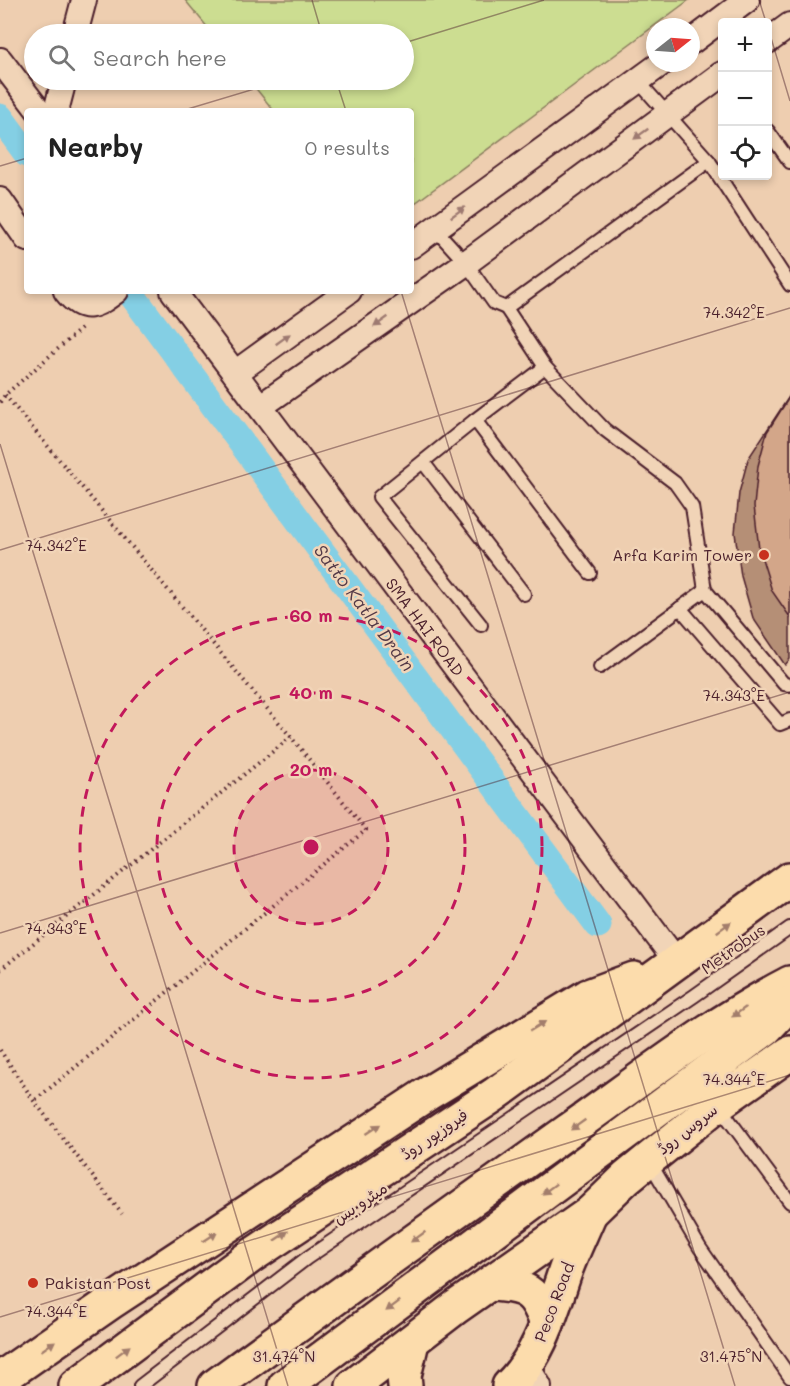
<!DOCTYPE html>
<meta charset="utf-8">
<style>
:root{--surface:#fff;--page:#f2f2f2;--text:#222;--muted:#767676;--line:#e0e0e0}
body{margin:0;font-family:Mali,"Playpen Sans Arabic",sans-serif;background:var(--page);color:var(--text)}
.controls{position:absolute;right:18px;top:18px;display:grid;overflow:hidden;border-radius:6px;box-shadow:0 3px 9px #0003}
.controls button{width:54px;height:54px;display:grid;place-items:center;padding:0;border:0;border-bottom:2px solid var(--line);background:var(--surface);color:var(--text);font:30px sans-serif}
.compass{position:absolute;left:646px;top:18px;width:54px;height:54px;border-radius:50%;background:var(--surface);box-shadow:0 3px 9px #0003;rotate:73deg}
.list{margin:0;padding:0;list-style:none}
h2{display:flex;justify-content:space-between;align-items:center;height:78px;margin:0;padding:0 24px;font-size:26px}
h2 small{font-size:20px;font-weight:400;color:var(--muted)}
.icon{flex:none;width:33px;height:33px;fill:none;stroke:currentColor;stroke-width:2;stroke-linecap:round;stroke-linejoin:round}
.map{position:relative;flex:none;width:790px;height:1386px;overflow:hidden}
.search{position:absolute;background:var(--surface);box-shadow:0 3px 9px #0003;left:24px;top:24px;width:390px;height:66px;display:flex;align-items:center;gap:15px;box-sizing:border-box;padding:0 21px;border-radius:33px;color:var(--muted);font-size:22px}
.panel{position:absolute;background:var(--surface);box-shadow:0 3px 9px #0003;left:24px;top:108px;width:390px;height:186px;border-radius:6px}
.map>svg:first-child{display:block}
</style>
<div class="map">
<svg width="790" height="1386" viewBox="0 0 790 1386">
<rect width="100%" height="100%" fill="#eeceb0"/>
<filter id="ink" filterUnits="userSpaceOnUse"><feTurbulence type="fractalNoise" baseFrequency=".0167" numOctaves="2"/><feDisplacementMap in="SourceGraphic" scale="12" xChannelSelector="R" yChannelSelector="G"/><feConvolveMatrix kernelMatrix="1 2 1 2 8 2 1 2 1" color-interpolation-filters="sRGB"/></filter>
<g filter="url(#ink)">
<!-- green -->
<path fill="#ccdd91" stroke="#8b7e5e" stroke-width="1.5" d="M185,0H689L411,206V111H274L249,80H404V34H213Z"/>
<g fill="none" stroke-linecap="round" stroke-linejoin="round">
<!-- canal -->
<g stroke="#84cfe4" stroke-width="27">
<path d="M0,117L27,154"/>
<path d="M129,291L598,925"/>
</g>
<defs>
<g id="lane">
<path d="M638,81L709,161L790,285"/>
<path d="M768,131L790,162"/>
<path d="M435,229L466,263L494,303L506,308"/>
<path d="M545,367L605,430L675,483L692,507L705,590"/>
<path d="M475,420L590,573"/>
<path d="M423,462L524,594"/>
<path d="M680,608L780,724L790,720"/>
<path d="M481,625L379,497L475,420L545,367L506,308L709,161"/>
<path d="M600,667L705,590L784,684L790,685"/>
<path d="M718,1105L790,1202"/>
<path d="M649,1161L700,1248L790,1377"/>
<path d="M140,1386L307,1258L694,996L790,928"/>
</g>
<g id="street">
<path d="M75,34L84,0"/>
<path d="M768,41L790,25"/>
<path d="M691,42L747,0"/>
<path d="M0,60L39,111"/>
<path d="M56,111L64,80"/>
<path d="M0,200L27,239"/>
<path d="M411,246L662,63"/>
<path d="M66,291C84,314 96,306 116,291"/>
<path d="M173,291L677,962"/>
<path d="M235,373L349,291"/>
<path d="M261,406L466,263L722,74"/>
<path d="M526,1365L539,1386"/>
</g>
<g id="primary">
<path d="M491,1284C526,1286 535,1290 547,1324"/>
<path d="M0,1379L111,1302L427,1094L588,996L634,979"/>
<path d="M76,1386L251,1256L494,1095L790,879"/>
<path d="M215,1386C332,1300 450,1215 568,1131C640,1080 711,1024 790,983"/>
<path d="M285,1386L765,1029L790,1003"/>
<path d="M353,1386L456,1307L590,1213L626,1178L648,1160L718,1104L790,1053"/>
<path d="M405,1386L404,1376L412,1342"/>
<path d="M509,1386C541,1355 552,1309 566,1269C573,1250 582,1232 590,1213"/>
</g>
</defs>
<!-- lane casing -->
<use href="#lane" stroke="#4a1f2b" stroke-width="16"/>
<!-- street casing -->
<use href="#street" stroke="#4a1f2b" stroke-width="28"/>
<!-- primary casing -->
<use href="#primary" stroke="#4a1f2b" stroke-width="38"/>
<!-- path -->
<g stroke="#4a1f2b" stroke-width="4" stroke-dasharray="1.5 4.5" stroke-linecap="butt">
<path d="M5,395L291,737L366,830L34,1101"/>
<path d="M0,402L5,395L82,328"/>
<path d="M0,970L291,737"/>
<path d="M0,1050L34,1101L122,1214"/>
</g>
<!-- lane -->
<use href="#lane" stroke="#f1d4b7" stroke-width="12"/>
<!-- street -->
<use href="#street" stroke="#f1d4b7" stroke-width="24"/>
<!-- primary -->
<use href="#primary" stroke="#fcdcac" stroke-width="33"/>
</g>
<!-- wall -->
<path fill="#b58f76" stroke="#4a1f2b" stroke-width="1.5" d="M790,395V659L785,665L753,618L741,576L735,533L739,493L748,459Z"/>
<!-- building -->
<path fill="#d3a689" stroke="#4a1f2b" stroke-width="1.5" d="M790,396V617L772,591L759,549L754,506L758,466L767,432Z"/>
<!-- one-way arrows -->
<defs><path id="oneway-solid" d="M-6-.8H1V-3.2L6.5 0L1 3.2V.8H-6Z" transform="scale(1.5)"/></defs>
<g fill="#9e7a71">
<use href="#oneway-solid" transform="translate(641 134) rotate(144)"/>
<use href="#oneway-solid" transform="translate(458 212) rotate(-36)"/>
<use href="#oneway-solid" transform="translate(381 322) rotate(145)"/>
<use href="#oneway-solid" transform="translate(283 339) rotate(-36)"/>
</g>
<g fill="#a37e6c">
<use href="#oneway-solid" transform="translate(724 927) rotate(-36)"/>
<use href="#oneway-solid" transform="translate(739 1012) rotate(145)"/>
<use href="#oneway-solid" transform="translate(538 1026) rotate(-31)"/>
<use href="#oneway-solid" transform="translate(578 1125) rotate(145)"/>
<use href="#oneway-solid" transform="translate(373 1129) rotate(-33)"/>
<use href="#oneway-solid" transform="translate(549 1189) rotate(143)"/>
<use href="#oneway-solid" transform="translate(281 1236) rotate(-34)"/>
<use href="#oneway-solid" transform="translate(210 1237) rotate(-33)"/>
<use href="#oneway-solid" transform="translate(418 1237) rotate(145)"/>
<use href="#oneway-solid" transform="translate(393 1306) rotate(143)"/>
<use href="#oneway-solid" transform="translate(48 1346) rotate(-35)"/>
<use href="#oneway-solid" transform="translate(123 1351) rotate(-37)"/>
</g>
</g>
<!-- ticks -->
<path fill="none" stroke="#4a1f2b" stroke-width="1.5" stroke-opacity="0.45" d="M312,0L322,34M759,0L766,22M768,28L790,101M404,43L544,0M336,80L346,111M181,111L284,80M0,166L27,158M401,291L735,1386M0,444L288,1386M0,550L790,308M0,933L790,692M0,1317L790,1075"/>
<!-- distance rings -->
<circle cx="311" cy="847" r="77" fill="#c2185b" fill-opacity=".12"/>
<g fill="none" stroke="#c2185b" stroke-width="3" stroke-dasharray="10 8">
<circle cx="311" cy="847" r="77"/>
<circle cx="311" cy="847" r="154"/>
<circle cx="311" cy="847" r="231"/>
</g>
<!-- markers -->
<g fill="#c8321e" stroke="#f1d4b7" stroke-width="2">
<circle cx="764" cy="555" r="6"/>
<circle cx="33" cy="1283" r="6"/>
</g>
<g text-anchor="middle" stroke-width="5" stroke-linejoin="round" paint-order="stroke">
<!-- poi labels -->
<g font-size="16" fill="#4a1f2b" stroke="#f1d4b7" text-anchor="end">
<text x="752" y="561">Arfa Karim Tower</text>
<text x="45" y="1289" text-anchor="start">Pakistan Post</text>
</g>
<!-- street labels -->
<g font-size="16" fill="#4a1f2b" stroke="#f1d4b7">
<text transform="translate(425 627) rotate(53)" y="6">SMA HAI ROAD</text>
<text transform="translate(733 949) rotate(-35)" y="6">Metrobus</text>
<text transform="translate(687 1129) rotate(-38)" y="6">سروس روڈ</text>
<text transform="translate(434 1134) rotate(-34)" y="6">فیروزپور روڈ</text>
<text transform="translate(360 1203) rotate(-34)" y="6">میٹرو بس</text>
<text transform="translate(554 1302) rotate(-69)" y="6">Peco Road</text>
</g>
<!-- water labels -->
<g font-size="18" font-style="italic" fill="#533947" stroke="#f1d4b7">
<text transform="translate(364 608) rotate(53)" y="6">Satto Katla Drain</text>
</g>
</g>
<g font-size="15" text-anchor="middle" fill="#4a1f2b" stroke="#f1d4b7" stroke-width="5" stroke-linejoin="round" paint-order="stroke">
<text x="734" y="318">74.342°E</text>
<text x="56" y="551">74.342°E</text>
<text x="734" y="701">74.343°E</text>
<text x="56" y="934">74.343°E</text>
<text x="734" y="1085">74.344°E</text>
<text x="56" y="1317">74.344°E</text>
<text x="284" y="1362">31.474°N</text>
<text x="731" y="1362">31.475°N</text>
</g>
<circle cx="311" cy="847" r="9" fill="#c2185b" stroke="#f1d4b7" stroke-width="3"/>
<g font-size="18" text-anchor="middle" font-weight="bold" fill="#c2185b" stroke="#f1d4b7" stroke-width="5" stroke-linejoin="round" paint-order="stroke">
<text x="311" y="622">60 m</text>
<text x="311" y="699">40 m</text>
<text x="311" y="776">20 m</text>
</g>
</svg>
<div class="controls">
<button>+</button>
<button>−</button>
<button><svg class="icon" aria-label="locate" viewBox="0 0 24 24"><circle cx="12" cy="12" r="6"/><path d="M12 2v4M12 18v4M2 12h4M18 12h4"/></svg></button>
</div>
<svg class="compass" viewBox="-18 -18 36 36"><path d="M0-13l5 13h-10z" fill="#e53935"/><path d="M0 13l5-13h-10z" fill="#767676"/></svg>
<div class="search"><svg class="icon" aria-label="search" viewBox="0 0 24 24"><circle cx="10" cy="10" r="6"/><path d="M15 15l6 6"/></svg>Search here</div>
<section class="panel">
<h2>Nearby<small>0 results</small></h2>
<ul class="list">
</ul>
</section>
</div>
